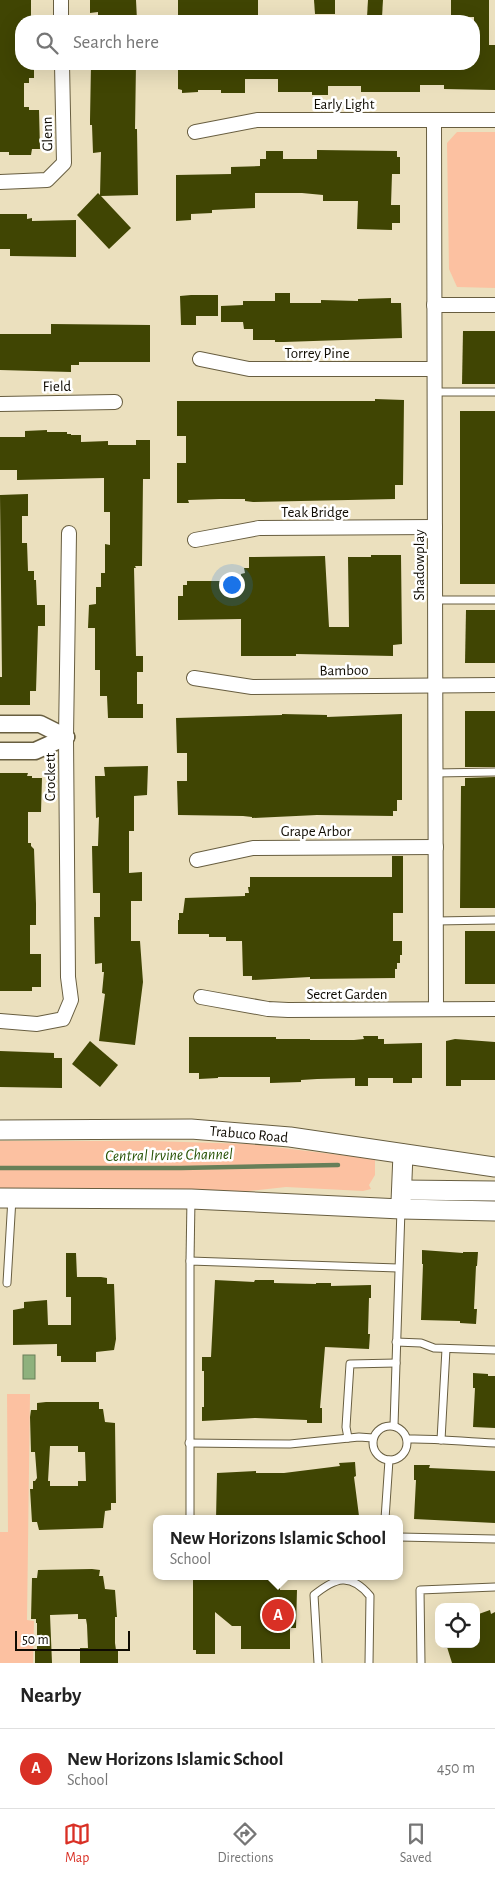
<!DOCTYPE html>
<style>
:root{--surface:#fff;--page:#f2f2f2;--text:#222;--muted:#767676;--line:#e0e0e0;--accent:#d93025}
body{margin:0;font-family:"Alegreya Sans",sans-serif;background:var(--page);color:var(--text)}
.controls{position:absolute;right:15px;bottom:15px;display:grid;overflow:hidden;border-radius:10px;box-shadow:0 5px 20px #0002}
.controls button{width:45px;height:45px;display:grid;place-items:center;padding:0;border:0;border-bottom:1px solid var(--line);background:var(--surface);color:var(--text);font:25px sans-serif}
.scale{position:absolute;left:15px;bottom:12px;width:115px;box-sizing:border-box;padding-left:5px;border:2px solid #0f0b02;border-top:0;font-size:14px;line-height:18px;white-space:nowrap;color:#0f0b02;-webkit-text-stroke:4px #fff;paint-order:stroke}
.you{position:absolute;left:231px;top:584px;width:18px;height:18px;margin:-12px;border:4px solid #fff;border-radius:50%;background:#1a73e8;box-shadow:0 0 0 8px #1a73e833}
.badge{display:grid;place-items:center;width:32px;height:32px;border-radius:50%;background:var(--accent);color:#fff;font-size:16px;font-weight:700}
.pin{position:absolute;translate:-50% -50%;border:2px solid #fff;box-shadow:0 1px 5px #0006}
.popup{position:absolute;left:153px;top:1515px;width:250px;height:65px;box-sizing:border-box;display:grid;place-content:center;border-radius:10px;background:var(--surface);filter:drop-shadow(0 1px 4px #0005);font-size:16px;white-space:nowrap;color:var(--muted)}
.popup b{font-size:19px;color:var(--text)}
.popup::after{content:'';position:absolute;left:50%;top:100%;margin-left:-10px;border:10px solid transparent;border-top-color:var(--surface)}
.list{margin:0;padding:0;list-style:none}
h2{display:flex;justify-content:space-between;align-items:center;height:65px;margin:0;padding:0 20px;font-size:21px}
h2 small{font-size:16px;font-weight:400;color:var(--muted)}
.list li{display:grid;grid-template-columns:32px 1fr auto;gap:15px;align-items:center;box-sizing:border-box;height:80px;padding:0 20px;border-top:1px solid var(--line)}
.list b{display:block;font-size:19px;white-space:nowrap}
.list p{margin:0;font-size:16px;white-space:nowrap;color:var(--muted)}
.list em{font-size:16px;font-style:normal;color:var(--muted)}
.icon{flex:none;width:28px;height:28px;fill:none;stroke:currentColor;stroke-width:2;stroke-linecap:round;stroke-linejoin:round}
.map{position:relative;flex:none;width:495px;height:1663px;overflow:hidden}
.search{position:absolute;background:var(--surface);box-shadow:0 5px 20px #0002;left:15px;right:15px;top:15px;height:55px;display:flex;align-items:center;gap:12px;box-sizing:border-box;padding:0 18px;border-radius:20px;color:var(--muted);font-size:19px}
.sheet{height:145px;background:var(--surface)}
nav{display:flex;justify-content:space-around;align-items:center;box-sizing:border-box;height:70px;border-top:1px solid var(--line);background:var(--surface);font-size:14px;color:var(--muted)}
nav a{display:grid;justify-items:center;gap:2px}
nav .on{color:var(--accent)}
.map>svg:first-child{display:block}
</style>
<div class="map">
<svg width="495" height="1663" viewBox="0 0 495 1663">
<rect width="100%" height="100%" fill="#ebe0be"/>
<!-- green -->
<g fill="#fcc1a1">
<path d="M457,132H495V288L457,287L449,269L447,143Z"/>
<path d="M0,1141H151L250,1144L373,1159L375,1160V1175L369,1185L371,1189L363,1191L286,1187L240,1192L0,1191Z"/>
<path d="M7,1394H30L27,1620L34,1621L33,1663H0V1532H8Z"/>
</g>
<!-- water -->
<rect fill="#8eb17d" stroke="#687f58" x="23" y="1355" width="12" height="24"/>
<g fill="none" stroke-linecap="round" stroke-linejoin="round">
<!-- stream -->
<path stroke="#687f58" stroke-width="4.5" d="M0,1168H181L338,1165"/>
</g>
<!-- building -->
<g fill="#404503" fill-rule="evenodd">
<path d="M0,0H31V20H21V64H34V78H29V83H24V107H29V110H39L40,149H32L31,155H9V152H0Z"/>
<path d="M90,0H136L137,20L105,21V18L98,19V12L90,13Z"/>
<path d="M178,0H258V17H238V21H178Z"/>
<path d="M314,0H335V14H315Z"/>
<path d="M368,0H383L382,17H367Z"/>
<path d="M451,0H489V45H495V90L444,89V85H420V92H361V86H328V95H312V92H278V79H245V93H221V90H198V92L182,93V90L178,89V64H474V17H451Z"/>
<path d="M91,64H136L135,129H137L138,195L101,196L131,228L109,249L77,215L98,193L100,195L101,152L93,153L92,125H90V120Z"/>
<path d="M317,150L397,151V157H400V174H392L391,205H400V223H392V230L357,229L358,201H323V195L302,193H255V208L212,210V213L191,214V220L176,221V175L231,174V167L260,166V159H266V151H283V159H317Z"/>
<path d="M0,214H27V219L32,218V221L76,220V257L10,256V249H0Z"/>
<path d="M275,293H290V303H321V300L358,301V299L391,298V303H401L402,338L284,342H275V340H253V329H244L243,322H221V306L243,305V301H275Z"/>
<path d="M191,295H218V316H196V325H181L180,296Z"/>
<path d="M51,324L150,325V362H79V365H71V372L0,370V334H51Z"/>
<path d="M463,331H495V384H462Z"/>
<path d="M375,399L404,400L403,485H395V499L253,502L245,501V499H220L188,500L189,503H177V463H186V436H177V401H375Z"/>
<rect x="460" y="411" width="35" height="173"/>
<path d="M47,430V432H67V434H71V435H81V442L108,441V445H136V440H150V479H143L142,566H135L136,568H134L136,656H143V672H137V704H143V718H108L107,696H100V670H95V628H88L89,605L96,604V587H101V573H105V544L110,545V512H104V478L17,480V470H0V437H25V431Z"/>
<path d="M28,494V516H22V543H27L28,571H34V580H36L37,605H45V626H38L36,691H30V705H0V677H2L0,495Z"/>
<path d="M371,555H401L402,644L393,645V656L296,654V656H241V619L178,620V596H183V585H187V581H241V574L245,573L244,568H249V557L325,556L329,627H349L348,557H371Z"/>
<path d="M466,610H495V663H465Z"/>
<rect x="465" y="711" width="30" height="56"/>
<path d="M282,714L327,715V717L402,714V800H397V811H393V816L317,815L252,818V817L243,816L178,815L177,781H187V753H177L176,718L282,715Z"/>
<path d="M148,766L147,795L134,796V831H129V873L142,872V901H131V941H140L143,982L135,1045L99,1041L105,994L102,993L104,972H102V963L95,964L94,917H100V893H93L92,846H98L99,817L96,818L95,776H105L104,767Z"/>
<path d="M0,773H28L27,776H32V778H42L41,812H28V843H31V846L34,849L36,904V925H30V954H41V987H32V991H0Z"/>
<path d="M495,777V908H460L461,786H465V778Z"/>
<path d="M392,856H403V913H393V941H402V955H400V963H397V969H395V978L310,979V977L252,980V976H243L242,941H226V937H209V934H178V920H179V913H183L185,898L245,896V893H249L248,887H250V877H392Z"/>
<rect x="465" y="931" width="30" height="53"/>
<path d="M363,1036H378V1039H384V1044L422,1043V1078H412V1083H393V1078H368V1086H355V1078L317,1079L301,1080V1082L270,1083V1077H218V1078L199,1079V1073H189V1037H276V1039H310V1040H354L364,1039Z"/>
<path d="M455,1039L495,1042V1080H461V1086H446V1041Z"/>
<path d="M90,1041L118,1065L100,1087L72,1064Z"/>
<path d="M0,1051L54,1053V1058H62V1088L0,1087Z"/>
<path d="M422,1250L463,1253V1252H478L477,1266H476L474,1309H477L476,1324L460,1323V1321L421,1320L423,1264H422Z"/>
<path d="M66,1253H76L77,1277H101L107,1278V1284H114L116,1339L114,1350L96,1352V1362H61V1356H57V1344L13,1345V1310L24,1308V1302L47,1300L48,1325H71V1297H66Z"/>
<path d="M215,1280L254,1282L255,1280H274V1283L316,1284V1283H331V1286L371,1285V1298H369L368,1334H370L369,1349L325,1347L320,1408H322V1423H307V1420L255,1418L202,1421V1407H204V1371H202V1357H211Z"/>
<path d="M473,1373L488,1374V1376H495V1428L473,1427L475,1388H473Z"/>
<path d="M46,1402H99V1409H103L105,1422L115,1423L116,1503H111V1510L105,1511L103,1528L39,1530L37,1522H32L30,1489H33V1481H35L37,1478L35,1452H31L30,1417L31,1410H37V1403ZM50,1446H78V1452H85L86,1481H78V1486H50V1481H48Z"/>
<path d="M355,1462L356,1476L354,1477L359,1516L336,1519H216L217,1473L256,1471V1473H284L340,1466L339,1463Z"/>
<path d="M414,1465H430L429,1468L495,1471V1523L414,1519L416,1480H414Z"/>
<path d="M92,1569L100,1570L99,1576H103L105,1589L115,1590L117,1617H115V1643L116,1650H118V1663H80V1648H88L87,1625L86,1619H78V1614L50,1615L52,1663H35V1649H37V1623H36V1619H31L32,1578H37L38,1570Z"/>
<path d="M193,1576H280V1590H297L296,1628H290V1649H241V1626H232L215,1612V1654H196V1650H193Z"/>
<path d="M490,1610L491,1614L495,1612V1663H452L447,1647L456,1644H476V1615Z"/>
</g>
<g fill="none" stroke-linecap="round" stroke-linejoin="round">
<defs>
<g id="service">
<path d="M435,392H495"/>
<path d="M435,600H495"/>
<path d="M436,773L495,772"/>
<path d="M436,921L495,920"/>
<path d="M190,1261L191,1199"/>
<path d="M7,1283L12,1198"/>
<path d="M396,1342L421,1343L434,1348L495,1350"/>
<circle cx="390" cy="1443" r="17"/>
<path d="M394,1426L401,1209"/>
<path d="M348,1438L346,1427L350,1364L396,1363"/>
<path d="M407,1439C436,1438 465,1442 495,1443"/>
<path d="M441,1440L446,1349"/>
<path d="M189,1443L290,1444L359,1437L373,1438"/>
<path d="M190,1519V1261L398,1268"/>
<path d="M385,1519L389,1460"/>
<path d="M399,1537L495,1539"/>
<path d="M318,1663L314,1595C335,1578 350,1572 370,1596L369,1663"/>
<path d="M421,1663L420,1590L495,1587"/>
</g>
<g id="minor">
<path d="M61,0V21"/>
<path d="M434,120L436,1009"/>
<path d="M195,132L257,120H495"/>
<path d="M0,182L47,180L64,163L62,64"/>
<path d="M434,305H495"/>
<path d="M200,359L249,369H434"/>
<path d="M0,404L115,402"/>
<path d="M195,540L259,528L435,527"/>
<path d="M194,678L252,687L495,685"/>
<path d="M197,860L253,848L436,847"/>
<path d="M201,997L268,1009L288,1010L495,1009"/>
<path d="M0,1021L37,1024L63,1019L71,1000L68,977L66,737L69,533"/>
</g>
<g id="tertiary">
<path d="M0,724H40L66,737"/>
<path d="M0,751H35L66,737"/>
</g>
<g id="secondary">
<path d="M0,1130L191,1129L290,1137L495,1167"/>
<path d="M402,1190L495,1191"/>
<path d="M0,1198L191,1199L401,1209L495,1211"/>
<path d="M401,1202L403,1154"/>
</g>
</defs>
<!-- service casing -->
<use href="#service" stroke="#685e40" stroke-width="9"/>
<!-- minor casing -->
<use href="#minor" stroke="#685e40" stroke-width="16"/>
<!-- tertiary casing -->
<use href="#tertiary" stroke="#685e40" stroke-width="19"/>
<!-- secondary casing -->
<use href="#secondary" stroke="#685e40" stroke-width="21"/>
<!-- service -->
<use href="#service" stroke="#fff" stroke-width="7"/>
<!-- minor -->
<use href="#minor" stroke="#fff" stroke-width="14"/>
<!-- tertiary -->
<use href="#tertiary" stroke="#fff" stroke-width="16"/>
<!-- secondary -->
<use href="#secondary" stroke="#fff" stroke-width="19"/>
</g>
<g text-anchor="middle" stroke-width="5" stroke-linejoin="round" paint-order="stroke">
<!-- street labels -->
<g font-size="15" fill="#0f0b02" stroke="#fff">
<text x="344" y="109">Early Light</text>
<text transform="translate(47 134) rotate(-91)" y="5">Glenn</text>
<text x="317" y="358">Torrey Pine</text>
<text transform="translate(57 386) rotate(-1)" y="5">Field</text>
<text x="315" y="517">Teak Bridge</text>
<text transform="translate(419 565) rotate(-90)" y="5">Shadowplay</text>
<text transform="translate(344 670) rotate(-1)" y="5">Bamboo</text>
<text transform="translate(50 777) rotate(-90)" y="5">Crockett</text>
<text x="316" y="836">Grape Arbor</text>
<text x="347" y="999">Secret Garden</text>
<text transform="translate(249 1134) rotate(5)" y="5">Trabuco Road</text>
</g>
<!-- water labels -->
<g font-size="16" font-style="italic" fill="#285306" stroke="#fff">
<text transform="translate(169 1154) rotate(-1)" y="6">Central Irvine Channel</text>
</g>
</g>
</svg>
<div class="controls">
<button><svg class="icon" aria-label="locate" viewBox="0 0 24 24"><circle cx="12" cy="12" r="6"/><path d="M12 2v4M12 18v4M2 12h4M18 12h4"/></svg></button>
</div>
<div class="scale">50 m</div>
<div class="you"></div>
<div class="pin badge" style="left:278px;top:1615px">A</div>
<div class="popup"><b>New Horizons Islamic School</b>School</div>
<div class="search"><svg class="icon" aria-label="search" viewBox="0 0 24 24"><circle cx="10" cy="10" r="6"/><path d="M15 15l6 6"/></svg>Search here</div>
</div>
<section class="sheet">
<h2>Nearby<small></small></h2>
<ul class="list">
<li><span class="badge">A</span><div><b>New Horizons Islamic School</b><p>School</p></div><em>450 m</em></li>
</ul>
</section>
<nav>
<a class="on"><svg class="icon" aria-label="map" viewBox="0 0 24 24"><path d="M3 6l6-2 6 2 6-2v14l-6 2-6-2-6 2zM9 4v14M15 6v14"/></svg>Map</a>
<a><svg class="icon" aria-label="directions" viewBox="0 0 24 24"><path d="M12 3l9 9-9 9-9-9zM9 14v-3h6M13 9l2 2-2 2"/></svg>Directions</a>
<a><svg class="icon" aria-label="saved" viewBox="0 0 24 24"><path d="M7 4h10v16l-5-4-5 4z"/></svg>Saved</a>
</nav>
